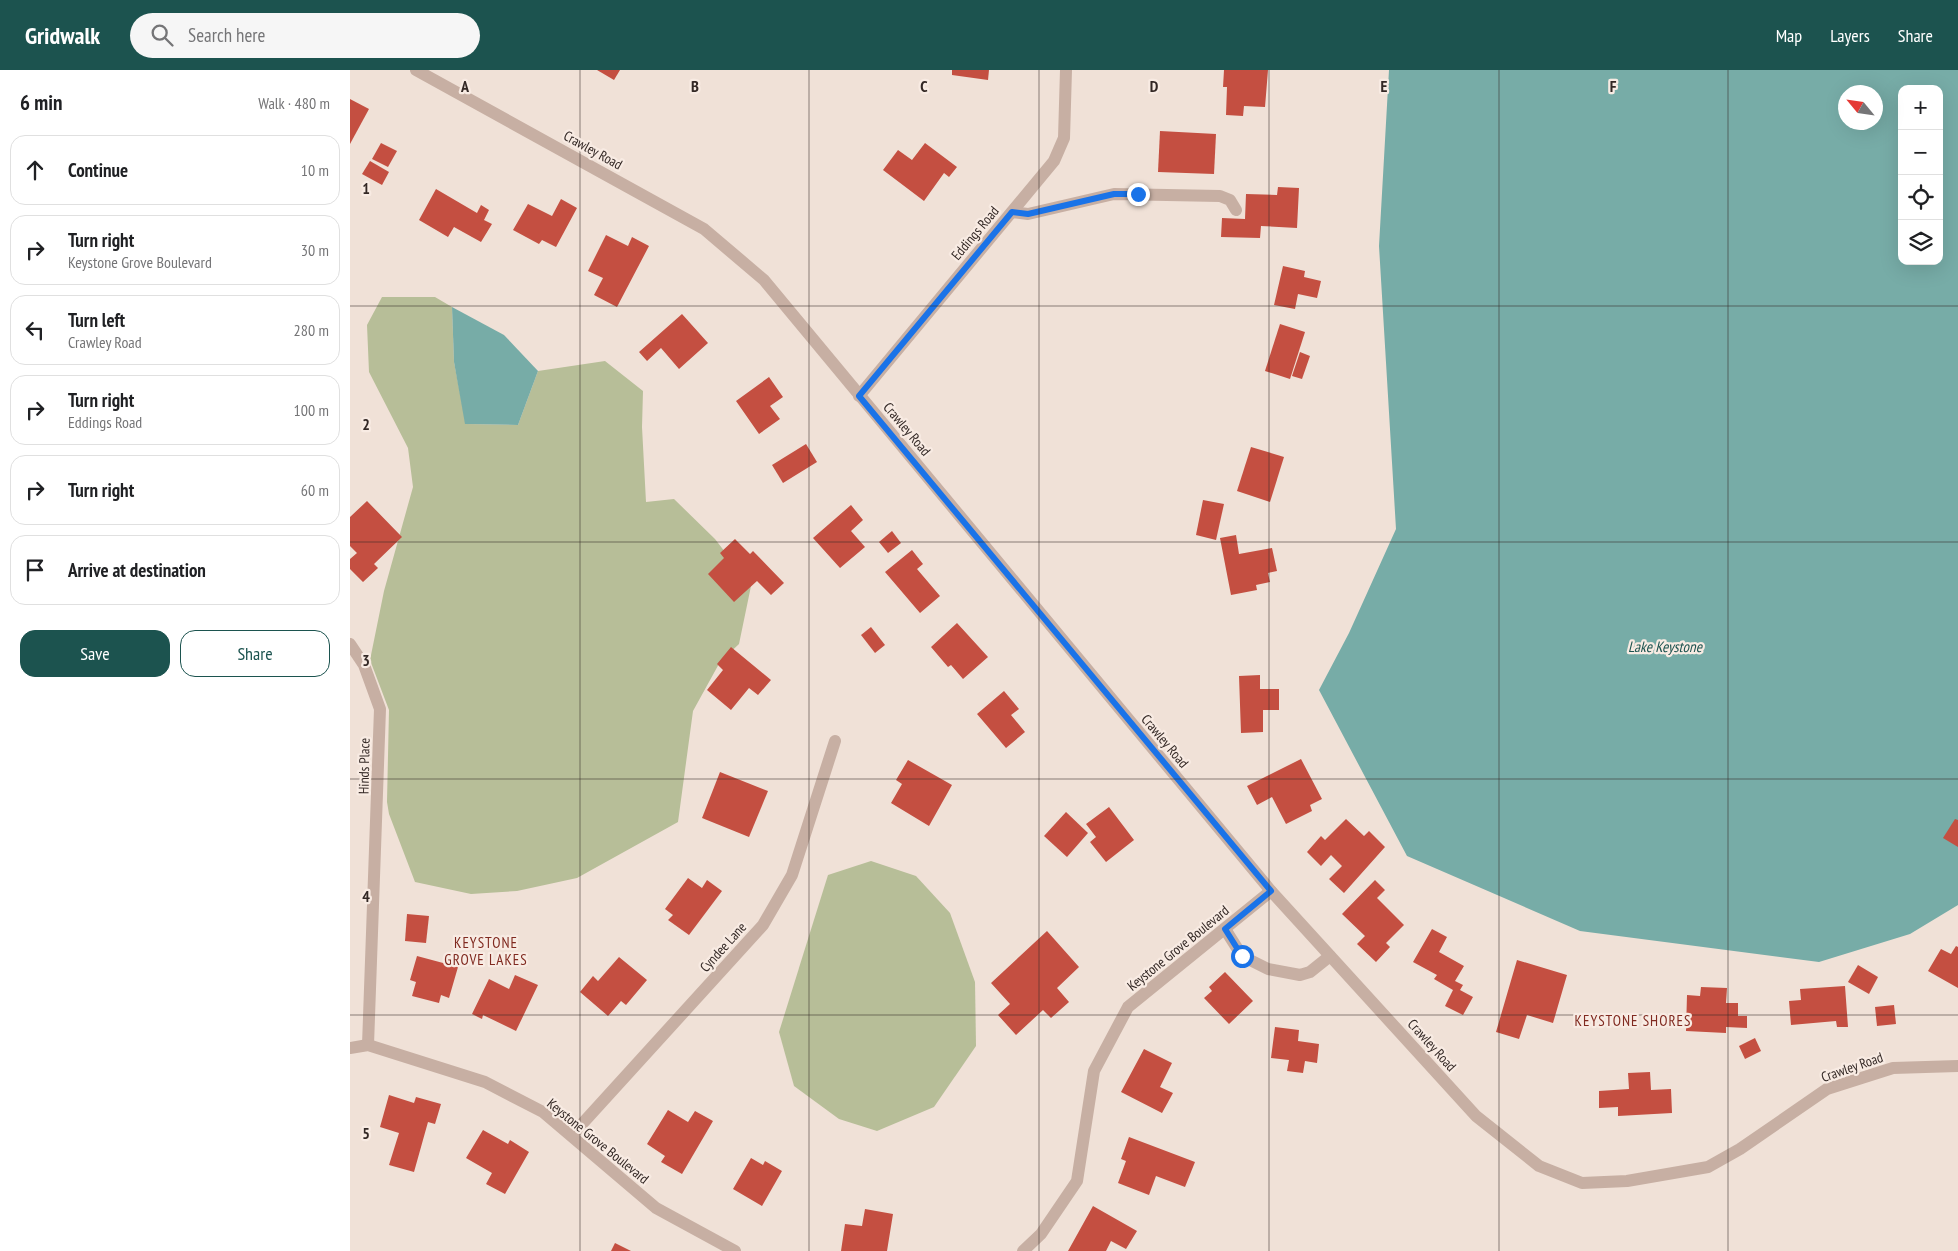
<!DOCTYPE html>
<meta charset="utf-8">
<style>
:root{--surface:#fff;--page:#f6f6f6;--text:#202124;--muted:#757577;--line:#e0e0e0;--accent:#1c534f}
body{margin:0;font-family:"PT Sans Narrow",sans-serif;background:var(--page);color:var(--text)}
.controls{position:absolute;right:15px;top:15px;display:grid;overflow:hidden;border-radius:10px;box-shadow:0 5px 20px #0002}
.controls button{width:45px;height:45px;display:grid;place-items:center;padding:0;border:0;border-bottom:1px solid var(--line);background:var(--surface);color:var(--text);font:25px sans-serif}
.compass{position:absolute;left:1488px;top:15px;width:45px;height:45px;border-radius:50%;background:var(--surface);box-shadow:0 5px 20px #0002;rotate:299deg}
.stop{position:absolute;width:15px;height:15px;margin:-11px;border:4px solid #1a73e8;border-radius:50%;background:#fff}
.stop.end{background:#1a73e8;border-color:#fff;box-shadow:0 1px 5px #0008}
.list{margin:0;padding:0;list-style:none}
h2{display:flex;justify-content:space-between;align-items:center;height:65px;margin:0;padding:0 20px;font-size:21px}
h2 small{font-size:16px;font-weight:400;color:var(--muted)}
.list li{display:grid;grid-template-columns:32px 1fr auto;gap:15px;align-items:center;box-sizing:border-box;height:70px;margin:0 10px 10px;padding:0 10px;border:1px solid var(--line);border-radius:15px}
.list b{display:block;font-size:19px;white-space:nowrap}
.list p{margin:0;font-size:16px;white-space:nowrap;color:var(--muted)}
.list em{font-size:16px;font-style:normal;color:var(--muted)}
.actions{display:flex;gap:10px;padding:15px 20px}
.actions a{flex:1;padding:11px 0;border:1px solid var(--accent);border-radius:15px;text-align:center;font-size:18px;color:var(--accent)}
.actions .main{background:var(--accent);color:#fff}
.icon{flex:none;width:28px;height:28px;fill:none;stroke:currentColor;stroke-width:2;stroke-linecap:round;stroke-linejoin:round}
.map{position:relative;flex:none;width:1608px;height:1181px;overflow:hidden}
header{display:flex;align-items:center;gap:30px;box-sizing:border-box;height:70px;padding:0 25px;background:var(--accent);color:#fff}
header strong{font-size:24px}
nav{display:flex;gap:28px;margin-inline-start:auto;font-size:18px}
.search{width:350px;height:45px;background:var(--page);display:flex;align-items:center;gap:12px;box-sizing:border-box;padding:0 18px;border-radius:28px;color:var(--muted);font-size:19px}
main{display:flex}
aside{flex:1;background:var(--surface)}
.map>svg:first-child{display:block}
</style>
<header>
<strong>Gridwalk</strong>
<div class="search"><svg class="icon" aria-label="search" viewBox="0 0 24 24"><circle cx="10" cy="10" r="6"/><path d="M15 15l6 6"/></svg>Search here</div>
<nav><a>Map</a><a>Layers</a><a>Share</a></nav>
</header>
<main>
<aside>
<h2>6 min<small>Walk · 480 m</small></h2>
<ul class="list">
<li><svg class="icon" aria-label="ahead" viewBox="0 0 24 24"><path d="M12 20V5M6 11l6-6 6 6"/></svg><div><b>Continue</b></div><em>10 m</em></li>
<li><svg class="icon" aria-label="right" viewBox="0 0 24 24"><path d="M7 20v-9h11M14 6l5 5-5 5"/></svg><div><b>Turn right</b><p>Keystone Grove Boulevard</p></div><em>30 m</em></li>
<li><svg class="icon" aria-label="left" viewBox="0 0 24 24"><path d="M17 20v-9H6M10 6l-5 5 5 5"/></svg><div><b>Turn left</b><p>Crawley Road</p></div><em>280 m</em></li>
<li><svg class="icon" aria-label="right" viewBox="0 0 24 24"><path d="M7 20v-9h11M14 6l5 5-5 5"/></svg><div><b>Turn right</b><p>Eddings Road</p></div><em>100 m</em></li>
<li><svg class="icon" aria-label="right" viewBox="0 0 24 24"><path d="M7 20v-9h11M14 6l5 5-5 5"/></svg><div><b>Turn right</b></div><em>60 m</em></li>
<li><svg class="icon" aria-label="arrive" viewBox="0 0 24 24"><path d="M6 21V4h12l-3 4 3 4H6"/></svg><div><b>Arrive at destination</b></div></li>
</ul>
<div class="actions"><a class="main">Save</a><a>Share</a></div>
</aside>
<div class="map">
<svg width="1608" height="1181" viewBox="0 0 1608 1181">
<rect width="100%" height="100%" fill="#f0e1d7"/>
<!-- green -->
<g fill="#b7be98">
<path d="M32,227H85L102,237L104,292L116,354L168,355L188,301L255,291L293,321L292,357L296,432L324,429L365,469L401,516L389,574L370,592L343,641L328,752L227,808L167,821L121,824L65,812L39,744L37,732L39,640L20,590L34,521L63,417L58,378L19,302L17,255Z"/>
<path d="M521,791L566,806L600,843L625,912L626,976L584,1037L527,1061L489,1049L444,1016L429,962L478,805Z"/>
</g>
<!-- water -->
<g fill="#77aca7" fill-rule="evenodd">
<path d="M1039,0H1608V835L1560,864L1469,892L1230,861L1057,786L969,620L999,563L1046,459L1029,176ZM1552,19H1589V191H1552ZM1496,22H1526V52H1496Z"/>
<path d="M102,237L154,265L188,301L168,355L115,354L104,292Z"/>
</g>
<!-- building -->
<g fill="#c44f41">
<path d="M247,0H270L264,10Z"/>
<path d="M602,0H639L638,10L602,5Z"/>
<path d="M874,0H918L915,37L894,36L893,46L876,45L877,17H873Z"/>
<path d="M0,29L19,39L0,74Z"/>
<path d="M810,61L866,64L864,104L808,102Z"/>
<path d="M31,73L47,81L38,97L22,89Z"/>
<path d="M575,73L607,97L599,107L594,103L574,131L533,100L548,80L562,90Z"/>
<path d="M20,91L39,102L32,115L12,104Z"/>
<path d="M928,117L949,118L947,158L911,156L910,168L871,167L872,148L895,149L896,124L927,125Z"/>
<path d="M86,119L127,143L131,135L139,140L134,150L142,154L131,172L104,157L98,167L69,150Z"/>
<path d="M211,129L227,138L206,177L192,170L189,174L163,160L178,134L202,146Z"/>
<path d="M256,165L278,176L282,167L299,176L267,237L244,225L253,208L238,201Z"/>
<path d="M933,196L955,201L954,207L971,211L967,228L948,224L945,239L924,235Z"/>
<path d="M332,244L358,273L329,299L311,278L297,291L289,282Z"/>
<path d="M930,254L955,262L940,309L915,301Z"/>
<path d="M950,282L960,286L952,309L942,306Z"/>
<path d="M419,307L433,327L420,336L430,349L409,364L386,331Z"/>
<path d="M456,374L467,392L433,413L422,395Z"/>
<path d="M901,377L934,387L920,432L887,421Z"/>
<path d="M853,430L874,434L866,470L846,465Z"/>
<path d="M17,431L52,467L24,494L28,498L13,512L0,499V489L7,483L0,476V447Z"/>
<path d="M501,435L513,450L501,461L515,477L490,498L463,468Z"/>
<path d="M542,461L551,473L538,483L529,472Z"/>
<path d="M886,465L889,484L922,478L927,501L918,503L920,512L906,515L907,520L881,525L870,468Z"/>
<path d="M385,469L400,484L403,481L434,513L421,525L407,511L384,532L358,504L374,488L370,483Z"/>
<path d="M562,480L573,494L567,499L590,526L570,543L535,502Z"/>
<path d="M607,553L638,587L613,609L601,595L598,597L581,577Z"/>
<path d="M521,557L535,575L525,583L511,565Z"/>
<path d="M381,577L421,610L408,625L399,618L381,640L357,620L373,600L367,594Z"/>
<path d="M910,605V619H929V640H913V662L891,663L889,606Z"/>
<path d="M654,621L669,639L661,645L675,662L656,678L627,644Z"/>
<path d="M951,689L972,729L960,735L962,741L936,754L922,727L907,735L897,716Z"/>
<path d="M558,690L602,715L579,756L541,733L552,714L546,710Z"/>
<path d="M370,702L418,721L399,767L352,748Z"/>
<path d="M759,737L784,770L756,792L740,772L746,767L736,754Z"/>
<path d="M716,742L738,763L717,787L694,766Z"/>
<path d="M996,749L1014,766L1019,761L1035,777L994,823L979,809L992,796L981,785L971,796L957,782L971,766L975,770Z"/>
<path d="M1605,749L1608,750V777L1593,768Z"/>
<path d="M338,808L352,818L357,810L372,821L339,865L318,850L323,845L315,839Z"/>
<path d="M1025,810L1035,820L1027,828L1054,855L1036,873L1040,877L1026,892L1007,874L1015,866L992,844Z"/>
<path d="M57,844L79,846L76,873L55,871Z"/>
<path d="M1082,859L1097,867L1089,882L1114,896L1105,911L1113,915L1110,920L1123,927L1113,945L1095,936L1103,920L1084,909L1087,905L1063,892Z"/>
<path d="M697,861L729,897L707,918L719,932L701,948L693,940L666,965L648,945L660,934L641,913Z"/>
<path d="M1606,876L1608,877V918L1578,901L1591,879L1601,884Z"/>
<path d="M67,886L108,897L99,928L91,925L89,933L62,926L66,912L60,910Z"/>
<path d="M269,887L297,910L276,935L271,931L258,946L230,922L243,906L248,911Z"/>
<path d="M1167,890L1217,905L1203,953L1177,945L1169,969L1146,962Z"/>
<path d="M1508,895L1528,907L1519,924L1498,912Z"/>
<path d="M875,902L903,931L879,954L854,928L862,921L859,917Z"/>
<path d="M165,905L188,915L166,961L133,945L132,949L122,944L139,909L159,919Z"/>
<path d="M1495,916L1498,957H1487L1486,951L1441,955L1439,931L1451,930L1450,919Z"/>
<path d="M1351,917L1377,918L1376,933H1388V946H1397V958L1376,957V963L1336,961L1337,925L1350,926Z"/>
<path d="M1544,935L1546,954L1527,956L1525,937Z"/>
<path d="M925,957L949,960L948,971L969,974L967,993L955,991L953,1003L937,1001L939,990L921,988Z"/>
<path d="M1405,968L1411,981L1395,989L1389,976Z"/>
<path d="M794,979L822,993L810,1017L823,1023L812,1043L771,1022Z"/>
<path d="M1300,1002L1301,1020L1321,1019L1322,1043L1268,1046V1037L1249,1038V1021L1279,1019L1278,1003Z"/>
<path d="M39,1025L64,1033L66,1027L91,1034L85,1054L78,1052L64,1102L39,1095L49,1063L30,1057Z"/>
<path d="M318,1040L338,1052L345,1041L363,1051L332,1104L311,1092L315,1086L297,1074Z"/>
<path d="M133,1060L158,1074L160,1070L179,1082L155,1124L136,1114L142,1103L116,1088Z"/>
<path d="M779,1067L845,1092L835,1117L806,1106L799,1125L768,1113L776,1091L771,1089Z"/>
<path d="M401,1088L413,1095L415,1091L432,1101L412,1136L383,1119Z"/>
<path d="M743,1136L787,1161L776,1179L761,1171L756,1181H718Z"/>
<path d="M515,1139L543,1144L537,1181H491L495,1154L512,1156Z"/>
<path d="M265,1173L281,1181H261Z"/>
</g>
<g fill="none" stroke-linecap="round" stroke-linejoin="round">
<!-- minor -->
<g stroke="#c7afa3" stroke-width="12">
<path d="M66,0L354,159L414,210L921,821L1126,1046L1189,1096L1232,1113L1277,1111L1358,1097L1390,1079L1477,1019L1543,998L1608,996"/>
<path d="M662,142L678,144L764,124L870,126L880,130L886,140"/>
<path d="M509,326L704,91L714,68L716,0"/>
<path d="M0,574L14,595L30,639L18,975"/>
<path d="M875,859L892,886L918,899L950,905L960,902L980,886"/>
<path d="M0,978L18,975L135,1012L193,1042L306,1138L385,1181"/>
<path d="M222,1065L413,855L442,805L485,671"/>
<path d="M673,1181L691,1164L727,1111L744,1001L778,937L921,821"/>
</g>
</g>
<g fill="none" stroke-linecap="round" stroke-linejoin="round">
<!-- route -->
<path stroke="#1a73e8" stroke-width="6" d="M788,124H764L678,144L662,142L509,326L921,821L875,859L892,886"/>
</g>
<!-- grid -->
<path fill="none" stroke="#332825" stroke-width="1" stroke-opacity="0.55" d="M230,0V1181M459,0V1181M689,0V1181M919,0V1181M1149,0V1181M1378,0V1181M0,236H1608M0,472H1608M0,709H1608M0,945H1608"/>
<g text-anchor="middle" stroke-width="4.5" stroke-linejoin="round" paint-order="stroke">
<!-- street labels -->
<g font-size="14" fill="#332825" stroke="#f8ebe3">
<text transform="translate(243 80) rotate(29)" y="5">Crawley Road</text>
<text transform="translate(625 163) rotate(-50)" y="5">Eddings Road</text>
<text transform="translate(557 359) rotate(50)" y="5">Crawley Road</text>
<text transform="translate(815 671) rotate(50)" y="5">Crawley Road</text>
<text transform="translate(14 696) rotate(-89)" y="5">Hinds Place</text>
<text transform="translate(373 877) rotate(-48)" y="5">Cyndee Lane</text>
<text transform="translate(828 878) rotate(-39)" y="5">Keystone Grove Boulevard</text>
<text transform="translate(1082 975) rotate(48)" y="5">Crawley Road</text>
<text transform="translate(1502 997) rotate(-19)" y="5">Crawley Road</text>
<text transform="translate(248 1071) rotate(39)" y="5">Keystone Grove Boulevard</text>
</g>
<!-- water labels -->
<g font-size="15" font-style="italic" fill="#1c534f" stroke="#f8ebe3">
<text x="1315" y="582">Lake Keystone</text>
</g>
<!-- neighbourhood labels -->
<g font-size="15" letter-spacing="1" fill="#802a20" stroke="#f8ebe3">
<text x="136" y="878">KEYSTONE<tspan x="136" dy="17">GROVE LAKES</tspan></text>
<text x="1283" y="956">KEYSTONE SHORES</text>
</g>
</g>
<g font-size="16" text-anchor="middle" font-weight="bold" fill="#332825" stroke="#f8ebe3" stroke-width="4.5" stroke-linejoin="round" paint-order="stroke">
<text x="115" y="22">A</text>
<text x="345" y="22">B</text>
<text x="574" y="22">C</text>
<text x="804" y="22">D</text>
<text x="1034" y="22">E</text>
<text x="1263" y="22">F</text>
<text x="16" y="124">1</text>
<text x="16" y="360">2</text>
<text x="16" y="596">3</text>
<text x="16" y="832">4</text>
<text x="16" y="1069">5</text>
</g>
</svg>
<div class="controls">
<button>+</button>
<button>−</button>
<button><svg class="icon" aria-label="locate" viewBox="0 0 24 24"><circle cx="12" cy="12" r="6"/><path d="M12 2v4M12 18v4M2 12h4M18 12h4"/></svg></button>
<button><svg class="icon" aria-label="layers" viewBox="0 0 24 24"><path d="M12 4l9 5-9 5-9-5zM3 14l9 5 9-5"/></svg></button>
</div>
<svg class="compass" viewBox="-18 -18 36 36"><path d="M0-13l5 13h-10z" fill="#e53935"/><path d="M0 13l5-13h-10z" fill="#757577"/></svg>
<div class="stop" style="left:892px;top:886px"></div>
<div class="stop end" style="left:788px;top:124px"></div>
</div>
</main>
